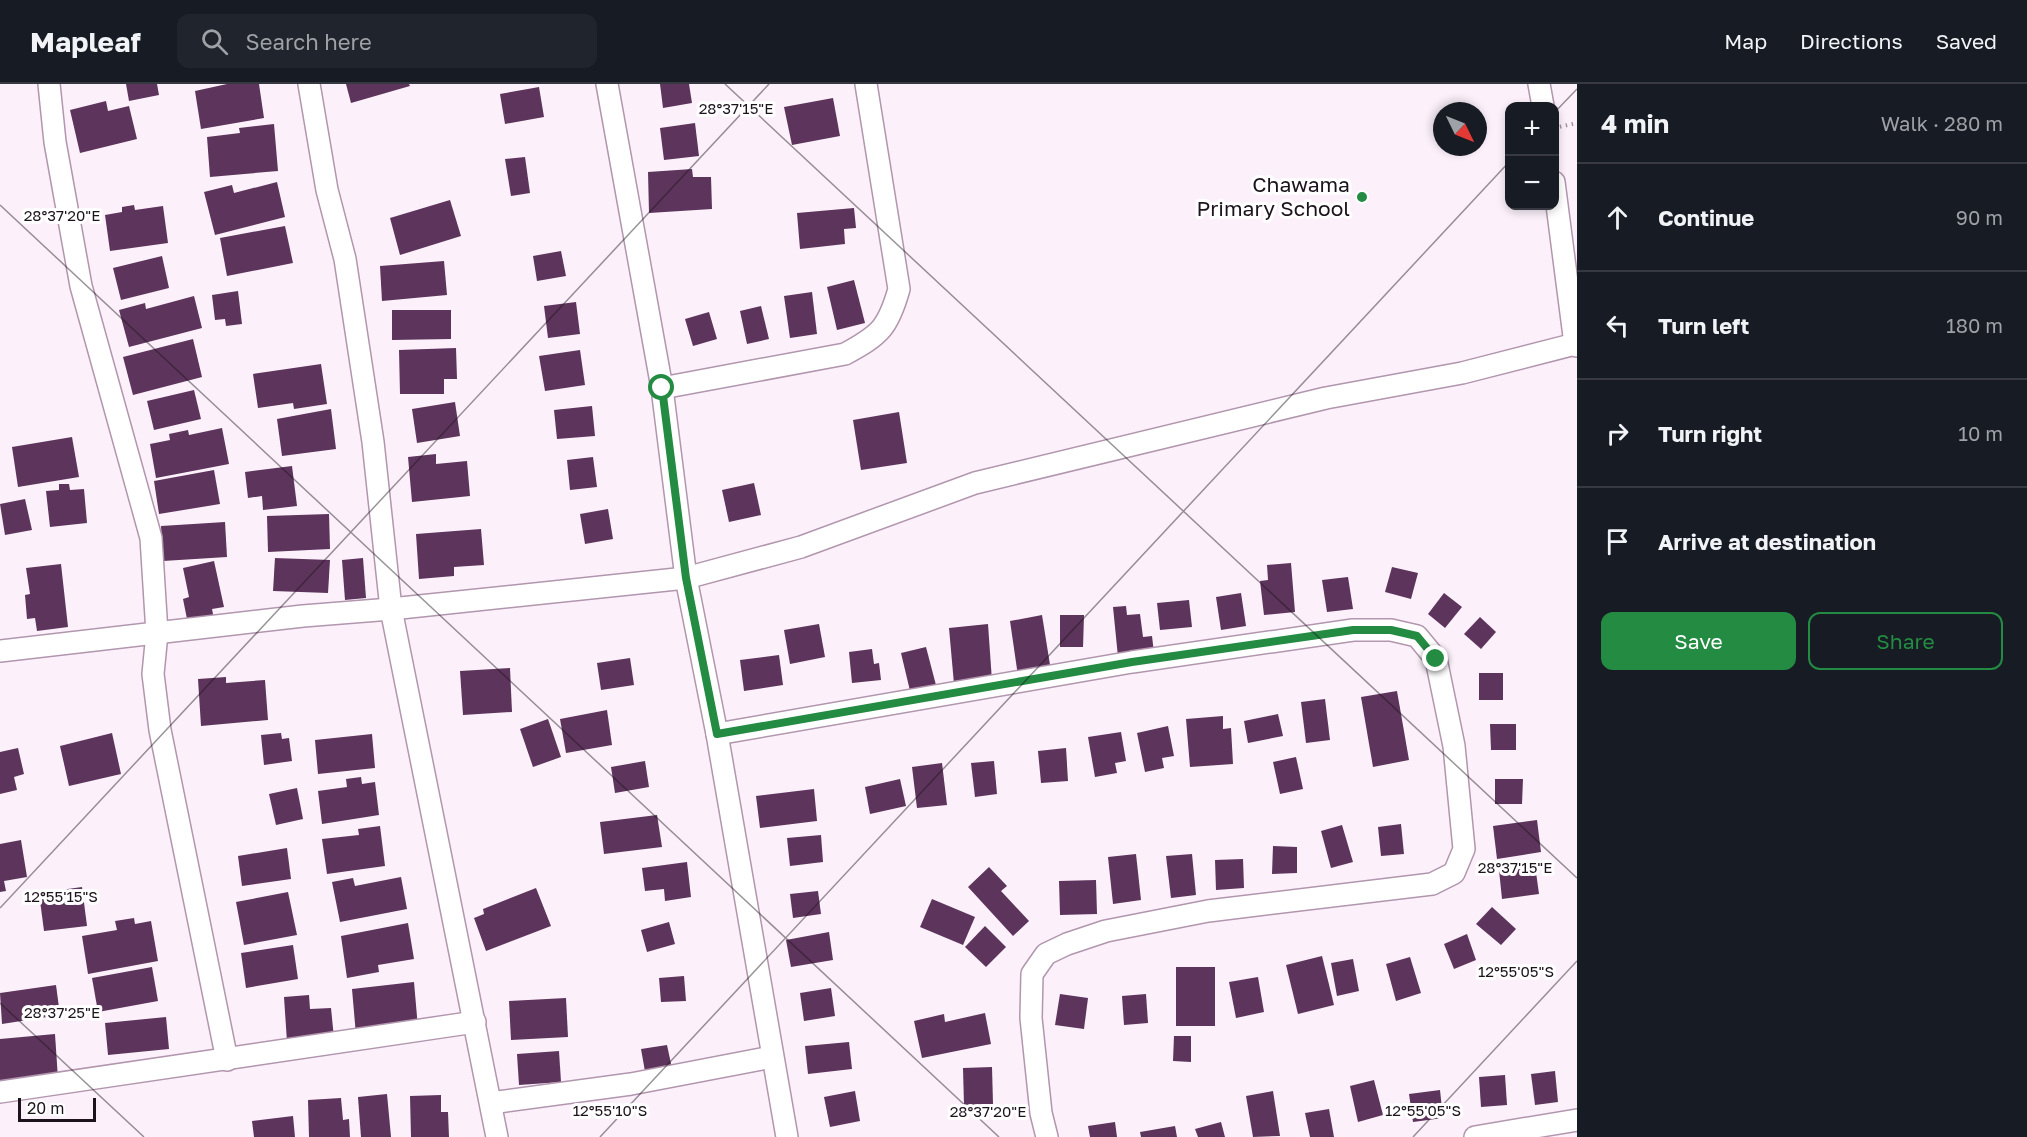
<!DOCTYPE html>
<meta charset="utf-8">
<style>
:root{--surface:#171b24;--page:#20242c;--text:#f1f3f6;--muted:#9ea1a6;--line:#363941;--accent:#238b42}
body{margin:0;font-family:"Golos Text",sans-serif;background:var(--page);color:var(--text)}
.controls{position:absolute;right:18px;top:18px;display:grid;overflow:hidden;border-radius:12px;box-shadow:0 3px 9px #0003}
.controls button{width:54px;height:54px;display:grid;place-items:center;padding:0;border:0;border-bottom:2px solid var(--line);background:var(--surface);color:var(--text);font:30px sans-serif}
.compass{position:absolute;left:1433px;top:18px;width:54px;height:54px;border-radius:50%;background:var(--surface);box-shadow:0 3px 9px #0003;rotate:133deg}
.scale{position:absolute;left:18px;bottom:15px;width:78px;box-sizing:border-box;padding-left:6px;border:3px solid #1d131c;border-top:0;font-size:16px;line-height:21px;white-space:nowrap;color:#1d131c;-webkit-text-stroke:4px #fff;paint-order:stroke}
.stop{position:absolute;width:18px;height:18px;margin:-14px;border:4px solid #238b42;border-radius:50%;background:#fff}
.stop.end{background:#238b42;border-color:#fff;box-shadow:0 2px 6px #0008}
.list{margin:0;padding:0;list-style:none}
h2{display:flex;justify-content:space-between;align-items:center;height:78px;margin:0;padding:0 24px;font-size:26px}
h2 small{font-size:20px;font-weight:400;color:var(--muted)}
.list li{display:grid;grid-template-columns:39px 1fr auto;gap:18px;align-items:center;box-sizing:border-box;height:108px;padding:0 24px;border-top:2px solid var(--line)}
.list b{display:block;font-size:22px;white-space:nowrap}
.list em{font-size:20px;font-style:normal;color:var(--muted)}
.actions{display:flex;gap:12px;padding:18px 24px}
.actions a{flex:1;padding:14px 0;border:2px solid var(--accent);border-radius:12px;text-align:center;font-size:21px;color:var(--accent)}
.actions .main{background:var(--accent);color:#fff}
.icon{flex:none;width:33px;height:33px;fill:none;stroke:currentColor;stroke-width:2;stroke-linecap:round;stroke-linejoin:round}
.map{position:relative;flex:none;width:1577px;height:1053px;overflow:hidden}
header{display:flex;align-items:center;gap:36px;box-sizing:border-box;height:84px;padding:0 30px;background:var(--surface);border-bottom:2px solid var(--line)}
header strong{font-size:28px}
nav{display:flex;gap:33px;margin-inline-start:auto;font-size:21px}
.search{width:420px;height:54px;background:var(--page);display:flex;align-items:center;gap:15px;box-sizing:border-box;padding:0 21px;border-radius:12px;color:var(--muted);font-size:22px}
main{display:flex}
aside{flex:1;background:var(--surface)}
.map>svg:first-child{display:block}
</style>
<header>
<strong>Mapleaf</strong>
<div class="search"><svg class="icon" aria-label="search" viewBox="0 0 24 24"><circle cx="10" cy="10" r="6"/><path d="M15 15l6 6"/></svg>Search here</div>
<nav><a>Map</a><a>Directions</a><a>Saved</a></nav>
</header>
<main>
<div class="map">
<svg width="1577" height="1053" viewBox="0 0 1577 1053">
<rect width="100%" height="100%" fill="#fcf1fb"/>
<!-- building -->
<g fill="#5d345b">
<path d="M126,0H157L159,11L129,17Z"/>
<path d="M227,0H259L264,34L201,45L195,7Z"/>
<path d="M346,0H409L410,2L351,19Z"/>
<path d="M660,0H689L692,19L663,24Z"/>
<path d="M539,3L544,33L505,40L500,10Z"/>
<path d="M833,14L840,52L792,61L784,23Z"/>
<path d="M106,17L108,27L129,22L137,55L80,69L70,26Z"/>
<path d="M695,39L699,72L664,76L660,44Z"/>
<path d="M274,40L278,87L210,93L207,53L240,49L239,44Z"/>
<path d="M525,73L530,109L511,112L505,75Z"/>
<path d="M692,85L693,93H711L712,125L649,129L648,88Z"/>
<path d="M277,98L285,133L215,151L204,108L232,101L234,109Z"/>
<path d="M450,116L461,152L400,171L390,134Z"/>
<path d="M134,121L135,126L163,122L168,159L110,167L105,131L122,128V123Z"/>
<path d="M854,124L856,144L844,145L845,160L800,165L797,129Z"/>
<path d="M285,142L293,179L227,192L220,154Z"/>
<path d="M561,167L566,192L537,197L533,172Z"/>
<path d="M162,172L169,204L121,216L113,184Z"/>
<path d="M444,177L447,211L382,217L380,182Z"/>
<path d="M854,196L865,239L837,246L827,203Z"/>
<path d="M238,207L242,240L226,242L225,235L215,236L212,211Z"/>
<path d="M812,208L817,250L790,254L784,212Z"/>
<path d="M194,212L202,244L129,263L119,226L145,219L146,225Z"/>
<path d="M576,218L580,250L548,254L544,222Z"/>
<path d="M761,222L769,255L747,260L740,227Z"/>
<path d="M392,226H451V255L392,256Z"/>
<path d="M709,228L717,255L693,262L685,235Z"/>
<path d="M193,255L202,293L133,311L123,273Z"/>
<path d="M456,264L457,295H444V310H400L399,266Z"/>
<path d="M580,266L585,301L545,307L539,272Z"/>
<path d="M321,280L327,320L294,325L293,319L258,324L253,290Z"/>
<path d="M194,306L201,335L154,346L147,317Z"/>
<path d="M455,318L460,352L417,359L412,325Z"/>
<path d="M592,322L595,352L557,355L554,326Z"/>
<path d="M331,325L336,365L282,372L277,335Z"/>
<path d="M899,328L907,379L861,386L853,336Z"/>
<path d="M222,344L229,380L156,394L150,360L170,356L169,350L188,346L189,351Z"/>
<path d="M72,353L79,393L18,403L12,363Z"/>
<path d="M436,370V380L467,377L470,412L412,418L408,373Z"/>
<path d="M593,373L597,403L570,406L567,376Z"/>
<path d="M292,382L297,422L263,426L262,412L248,414L245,388Z"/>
<path d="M214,386L220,420L159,430L154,397Z"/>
<path d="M754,399L761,431L729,438L722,406Z"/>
<path d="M59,400H69L70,406L84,405L87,439L50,443L46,407L59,406Z"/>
<path d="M25,415L32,446L5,451L0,420Z"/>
<path d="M608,425L613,455L585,460L580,430Z"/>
<path d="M329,430L330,465L268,468L267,432Z"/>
<path d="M225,438L227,473L163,477L161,442Z"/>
<path d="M481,445L484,481L454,483V492L419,495L416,450Z"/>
<path d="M275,474L330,476L328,509L273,507Z"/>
<path d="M363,474L366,514L345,516L342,476Z"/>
<path d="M214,477L224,523L212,525L214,535L188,540L183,515L189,513L183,484Z"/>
<path d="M1291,479L1295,528L1264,531L1260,497L1268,496L1267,481Z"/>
<path d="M61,480L68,543L37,547L35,534L27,535L25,511L30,510L26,484Z"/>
<path d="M1392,483L1418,489L1411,515L1385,508Z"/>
<path d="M1348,493L1353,525L1327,528L1322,496Z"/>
<path d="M1241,509L1246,542L1221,546L1216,513Z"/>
<path d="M1444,509L1462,523L1445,544L1428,530Z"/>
<path d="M1189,516L1192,543L1160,546L1157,519Z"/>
<path d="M1126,522L1127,531L1140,530L1143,553L1152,552L1154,569L1118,573L1113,523Z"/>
<path d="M1042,531L1051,587L1018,592L1010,537Z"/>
<path d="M1060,531H1084L1083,563H1060Z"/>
<path d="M1480,533L1496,548L1481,565L1464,550Z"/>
<path d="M819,540L825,573L790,580L784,546Z"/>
<path d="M988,540L992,597L954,600L949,544Z"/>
<path d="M926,563L937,605L911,611L901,569Z"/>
<path d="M872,565L874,580L879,579L881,596L852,599L849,568Z"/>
<path d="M779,571L783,601L744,607L740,576Z"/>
<path d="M630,574L634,601L601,606L597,579Z"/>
<path d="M510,584L512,628L463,631L460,587Z"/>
<rect x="1479" y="589" width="24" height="27"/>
<path d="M226,593V599L265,596L268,636L201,642L198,595Z"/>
<path d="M1397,607L1409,676L1373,683L1361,613Z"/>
<path d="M1325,615L1330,656L1306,659L1301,618Z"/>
<path d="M607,626L612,661L566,669L560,635Z"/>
<path d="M1278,630L1283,652L1248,659L1244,637Z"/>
<path d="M1223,632V645L1231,644L1233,680L1190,683L1186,635Z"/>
<path d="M548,635L561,673L533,683L520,645Z"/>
<path d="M1490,640H1516V666H1491Z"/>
<path d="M1168,642L1174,672L1162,674L1164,684L1145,688L1137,649Z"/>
<path d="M1121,648L1126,677L1115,679L1117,689L1095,693L1088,653Z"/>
<path d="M112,649L121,690L69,702L60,662Z"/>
<path d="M281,649L282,655L289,654L292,677L264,681L261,651Z"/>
<path d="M372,650L375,684L318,690L315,656Z"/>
<path d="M18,664L24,690L14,693L17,706L0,710V668Z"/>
<path d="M1066,664L1068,697L1041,699L1038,667Z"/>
<path d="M1296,673L1303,705L1280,710L1273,678Z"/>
<path d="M645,677L649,703L615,709L611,683Z"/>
<path d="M994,677L997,710L975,713L971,679Z"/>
<path d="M942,679L947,721L917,724L912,683Z"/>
<path d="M361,693L362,700L375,698L379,731L322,740L318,707L347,703L346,695Z"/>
<path d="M900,695L906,722L870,730L865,703Z"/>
<path d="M1495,695H1523L1522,720H1495Z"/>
<path d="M297,704L303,735L276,741L269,710Z"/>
<path d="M814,705L817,737L760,744L756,712Z"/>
<path d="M657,731L662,763L604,770L600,738Z"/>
<path d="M1537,736L1541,768L1497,775L1493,742Z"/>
<path d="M1401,740L1404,770L1381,772L1378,743Z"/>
<path d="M1342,741L1353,778L1331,784L1321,747Z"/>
<path d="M380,742L385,782L327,790L322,755L359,751L358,745Z"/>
<path d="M821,751L823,778L790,782L787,754Z"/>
<path d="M21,756L27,793L4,797L6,807L0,808V760Z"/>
<path d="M1273,762L1297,763V789L1272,790Z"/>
<path d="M287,764L291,795L242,802L238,772Z"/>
<path d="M1136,770L1141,816L1113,820L1108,773Z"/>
<path d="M1192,770L1196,811L1171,814L1166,772Z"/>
<path d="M1243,775L1244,804L1216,806L1215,776Z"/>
<path d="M687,778L691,813L665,817L664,805L645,807L642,784Z"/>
<path d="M1535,781L1539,810L1502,815L1499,786Z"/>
<path d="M989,783L1007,802L1001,807L1029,837L1013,852L968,803Z"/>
<path d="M401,793L407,825L340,838L332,798L353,794L355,802Z"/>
<path d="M1096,796L1097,830L1060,831L1059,797Z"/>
<path d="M82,803L87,842L44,847L39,809Z"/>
<path d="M536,804L551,842L486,867L474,834L484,830L483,825Z"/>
<path d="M818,807L821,830L793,834L790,810Z"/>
<path d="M288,808L297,851L244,861L236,818Z"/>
<path d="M932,815L975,833L963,861L920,843Z"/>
<path d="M1492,823L1516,845L1501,861L1476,840Z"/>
<path d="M134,834L135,840L151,837L158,877L88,890L82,852L117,846L115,837Z"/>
<path d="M669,838L675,860L647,868L641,846Z"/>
<path d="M408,839L414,875L378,881L379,888L347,894L341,852Z"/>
<path d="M985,842L1006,863L986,883L965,863Z"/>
<path d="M829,848L833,876L791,883L786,856Z"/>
<path d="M1467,850L1476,876L1454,885L1444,860Z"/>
<path d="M293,861L298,895L246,904L241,869Z"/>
<path d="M1322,872L1334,921L1298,930L1286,881Z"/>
<path d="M1410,873L1421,909L1396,917L1386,880Z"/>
<path d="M1353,875L1359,907L1337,912L1331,879Z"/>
<path d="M152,883L158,917L98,928L92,894Z"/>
<rect x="1176" y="883" width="39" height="59"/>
<path d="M684,892L686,917L661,918L659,894Z"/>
<path d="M1258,893L1264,928L1236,934L1229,898Z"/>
<path d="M414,898L418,944L356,951L352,905Z"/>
<path d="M56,901L60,931L2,940L0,909Z"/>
<path d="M831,904L835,932L804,937L800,909Z"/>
<path d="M1060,910L1088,914L1084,945L1055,941Z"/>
<path d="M1146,910L1148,939L1124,941L1122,912Z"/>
<path d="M309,911L310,925L331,924L334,954L287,958L284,913Z"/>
<path d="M566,914L568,953L511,956L509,917Z"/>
<path d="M985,929L991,960L922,974L914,937L944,930L945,938Z"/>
<path d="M166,933L169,965L108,971L105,939Z"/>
<path d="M55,950L58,995L0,1000V955Z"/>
<path d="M1174,952H1191V978L1173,977Z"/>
<path d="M849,958L852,985L808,990L805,962Z"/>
<path d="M667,961L673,989L646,993L641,965Z"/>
<path d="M559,967L561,998L519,1001L517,970Z"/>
<path d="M992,983L993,1020L964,1021L963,984Z"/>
<path d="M1555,987L1558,1018L1535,1021L1531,990Z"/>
<path d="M1505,991L1507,1021L1481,1023L1479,993Z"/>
<path d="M1374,996L1383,1031L1358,1038L1350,1002Z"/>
<path d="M1440,1006L1443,1034L1413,1038L1409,1010Z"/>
<path d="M855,1007L860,1037L830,1043L824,1013Z"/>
<path d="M1273,1007L1280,1052L1253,1053L1246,1012Z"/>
<path d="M387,1010L391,1053H361L358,1013Z"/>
<path d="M441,1011V1028H448L449,1053H411L410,1012Z"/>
<path d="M341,1014L343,1036L349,1035L350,1053H309L308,1016Z"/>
<path d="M1329,1025L1334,1053H1310L1305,1029Z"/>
<path d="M293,1032L295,1053H254L252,1037Z"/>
<path d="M1115,1038L1117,1053H1090L1088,1042Z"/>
<path d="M1221,1038L1225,1053H1198L1195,1045Z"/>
<path d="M1175,1042L1177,1053H1141L1140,1048Z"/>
</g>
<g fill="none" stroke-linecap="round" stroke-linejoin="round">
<defs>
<g id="minor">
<path d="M49,0L55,58L81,202L151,454L157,549L153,590L160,646L227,976"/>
<path d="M309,0L327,106L345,175L373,358L391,525L497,1053"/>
<path d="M607,0L662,304L686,494L717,650L787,1053"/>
<path d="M1539,0L1543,22"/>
<path d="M1554,98L1575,260L1577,262"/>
<path d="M662,304L845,270C880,251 888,244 899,205L866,0"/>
<path d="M0,567L303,532L391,525L686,494L801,463L975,399L1326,314L1462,289L1575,260"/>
<path d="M717,650L1132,578L1353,546H1391L1417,552L1436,575L1454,662L1464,765L1454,789L1432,800L1208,827L1106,847L1067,860L1046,870L1032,890L1031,934L1041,1029L1047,1053"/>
<path d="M0,1008L475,938"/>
<path d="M491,1019L631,1000L772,973"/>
<path d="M1475,1053L1577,1036"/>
</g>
</defs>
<!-- minor casing -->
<use href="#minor" stroke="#b196ae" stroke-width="24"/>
<!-- path -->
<path stroke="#a0969f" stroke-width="4" stroke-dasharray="1.5 4.5" stroke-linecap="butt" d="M1554,44L1577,39"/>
<!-- minor -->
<use href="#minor" stroke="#fff" stroke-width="21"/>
</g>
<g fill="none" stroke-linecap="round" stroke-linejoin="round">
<!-- route -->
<path stroke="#238b42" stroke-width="8" d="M662,304L686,494L717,650L1132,578L1353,546H1391L1417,552L1436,575"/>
</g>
<!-- ticks -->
<path fill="none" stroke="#1d131c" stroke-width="1.5" stroke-opacity="0.45" d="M725,0L1577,794M1554,29L1577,5M0,121L999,1053M0,824L769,0M0,919L144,1053M600,1053L1510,77M1413,1053L1577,877"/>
<!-- markers -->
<circle fill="#238b42" stroke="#fff" stroke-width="2" cx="1362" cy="113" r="6"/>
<g text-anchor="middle" stroke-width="6" stroke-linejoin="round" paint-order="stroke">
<!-- poi labels -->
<g font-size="21" fill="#1d131c" stroke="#fff" text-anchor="end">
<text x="1350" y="108">Chawama<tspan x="1350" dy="24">Primary School</tspan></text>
</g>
</g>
<g font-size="15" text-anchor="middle" fill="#1d131c" stroke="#fff" stroke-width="6" stroke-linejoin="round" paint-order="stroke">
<text x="736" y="30">28°37'15"E</text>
<text x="62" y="137">28°37'20"E</text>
<text x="1515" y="789">28°37'15"E</text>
<text x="61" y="818">12°55'15"S</text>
<text x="1516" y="893">12°55'05"S</text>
<text x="62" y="934">28°37'25"E</text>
<text x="610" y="1032">12°55'10"S</text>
<text x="1423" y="1032">12°55'05"S</text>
<text x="988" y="1033">28°37'20"E</text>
</g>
</svg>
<div class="controls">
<button>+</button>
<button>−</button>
</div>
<svg class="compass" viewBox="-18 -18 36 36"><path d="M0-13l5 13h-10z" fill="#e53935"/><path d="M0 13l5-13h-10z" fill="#9ea1a6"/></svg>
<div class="scale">20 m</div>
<div class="stop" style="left:662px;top:304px"></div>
<div class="stop end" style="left:1436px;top:575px"></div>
</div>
<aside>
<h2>4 min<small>Walk · 280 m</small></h2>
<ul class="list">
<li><svg class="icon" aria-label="ahead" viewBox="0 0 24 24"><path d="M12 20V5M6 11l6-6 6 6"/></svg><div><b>Continue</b></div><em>90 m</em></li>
<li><svg class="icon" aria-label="left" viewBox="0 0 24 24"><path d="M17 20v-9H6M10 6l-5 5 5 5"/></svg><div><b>Turn left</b></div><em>180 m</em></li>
<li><svg class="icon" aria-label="right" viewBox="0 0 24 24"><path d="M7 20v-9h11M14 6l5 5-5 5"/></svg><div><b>Turn right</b></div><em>10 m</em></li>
<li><svg class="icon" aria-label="arrive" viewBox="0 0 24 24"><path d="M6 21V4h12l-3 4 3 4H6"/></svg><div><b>Arrive at destination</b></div></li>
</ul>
<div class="actions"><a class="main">Save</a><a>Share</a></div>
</aside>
</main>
